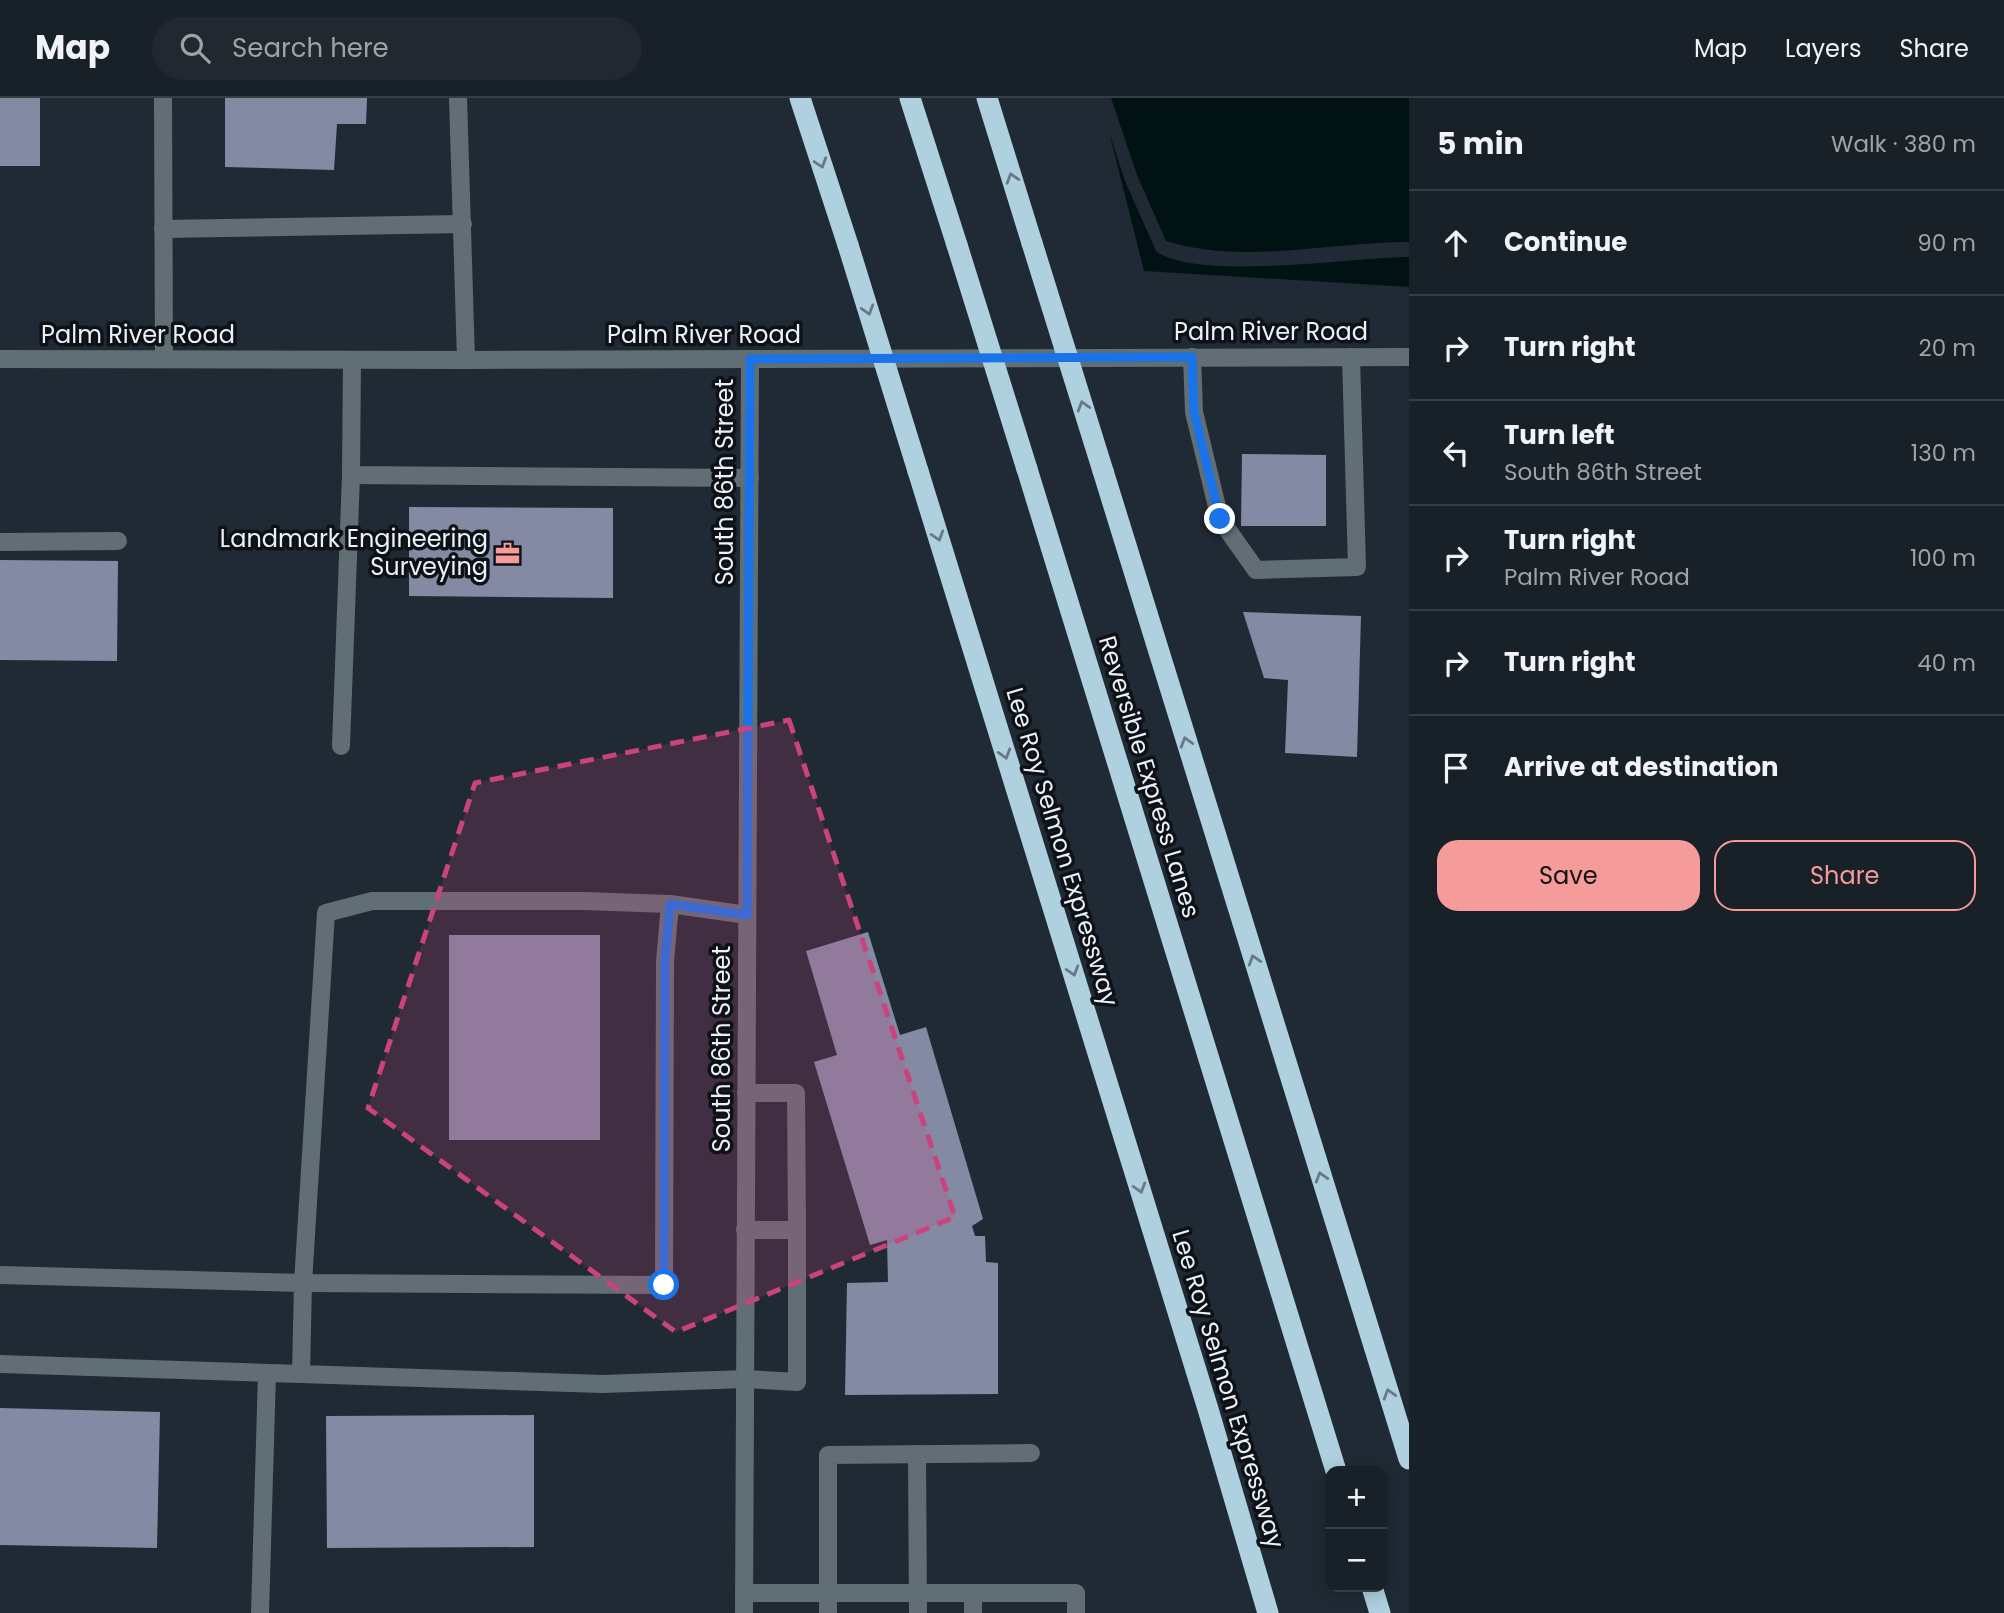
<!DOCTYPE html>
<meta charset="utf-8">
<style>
:root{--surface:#182028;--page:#212830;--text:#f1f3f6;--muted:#9fa3a8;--line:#363e45;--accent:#f59b99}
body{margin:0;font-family:Poppins,sans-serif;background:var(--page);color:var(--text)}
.controls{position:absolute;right:21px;bottom:21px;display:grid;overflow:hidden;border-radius:14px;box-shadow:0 4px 18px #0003}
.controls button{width:63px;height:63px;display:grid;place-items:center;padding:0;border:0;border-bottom:2px solid var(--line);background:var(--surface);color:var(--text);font:35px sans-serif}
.stop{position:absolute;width:21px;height:21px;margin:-16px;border:5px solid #1a73e8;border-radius:50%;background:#fff}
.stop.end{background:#1a73e8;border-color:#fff;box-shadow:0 2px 7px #0008}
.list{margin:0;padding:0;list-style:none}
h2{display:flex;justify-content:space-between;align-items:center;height:91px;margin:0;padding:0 28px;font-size:30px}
h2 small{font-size:23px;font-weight:400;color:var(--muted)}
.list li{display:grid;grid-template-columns:46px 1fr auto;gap:21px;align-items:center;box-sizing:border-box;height:105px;padding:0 28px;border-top:2px solid var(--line)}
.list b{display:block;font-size:26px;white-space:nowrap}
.list p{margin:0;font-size:23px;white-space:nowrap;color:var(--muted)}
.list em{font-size:23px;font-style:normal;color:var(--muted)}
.actions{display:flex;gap:14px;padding:21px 28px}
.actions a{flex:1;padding:16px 0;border:2px solid var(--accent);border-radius:21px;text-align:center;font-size:24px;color:var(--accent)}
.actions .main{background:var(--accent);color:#111}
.icon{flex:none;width:38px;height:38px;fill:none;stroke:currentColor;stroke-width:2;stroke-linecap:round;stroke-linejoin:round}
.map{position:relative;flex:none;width:1409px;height:1515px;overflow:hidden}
header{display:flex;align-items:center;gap:42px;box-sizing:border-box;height:98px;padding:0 35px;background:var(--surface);border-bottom:2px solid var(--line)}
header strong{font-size:33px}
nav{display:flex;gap:38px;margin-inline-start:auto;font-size:24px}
.search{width:490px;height:63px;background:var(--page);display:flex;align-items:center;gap:18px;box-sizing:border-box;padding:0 24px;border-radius:38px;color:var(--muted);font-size:26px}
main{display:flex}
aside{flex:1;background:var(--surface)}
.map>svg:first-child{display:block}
</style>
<header>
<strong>Map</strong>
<div class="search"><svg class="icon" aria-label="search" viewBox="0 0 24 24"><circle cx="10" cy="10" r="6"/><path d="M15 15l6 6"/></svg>Search here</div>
<nav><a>Map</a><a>Layers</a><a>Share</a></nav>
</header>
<main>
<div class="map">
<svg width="1409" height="1515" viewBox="0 0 1409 1515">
<rect width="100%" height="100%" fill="#202a35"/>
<!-- water -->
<g fill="#001213">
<path d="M1111,0H1409V144C1329,144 1244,167 1166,143L1137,77Z"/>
<path d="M1109,34L1125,83L1156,153C1198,184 1352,159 1409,159V189L1144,173Z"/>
</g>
<!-- building -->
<g fill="#8489a4">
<rect x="0" y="0" width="40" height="68"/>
<path d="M225,0H367L366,26H337L334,72L225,69Z"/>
<path d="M1242,356L1326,357V428H1241Z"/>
<path d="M409,409L613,410V500L409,498Z"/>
<path d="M0,462L118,463L117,563L0,562Z"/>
<path d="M1243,514L1361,518L1357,659L1285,655L1288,582L1264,580Z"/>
<path d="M868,834L900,937L926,929L983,1121L972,1128L975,1138H985L986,1164L998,1165V1296L845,1297L847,1185L888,1184L887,1142L870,1147L814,964L837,957L806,853Z"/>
<rect x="449" y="837" width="151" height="205"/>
<path d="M0,1310L160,1314L157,1450L0,1447Z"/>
<path d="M534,1317V1449L327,1450L326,1318Z"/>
</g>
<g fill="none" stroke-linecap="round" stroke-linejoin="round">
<!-- minor -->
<g stroke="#616f74" stroke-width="18">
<path d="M163,0L164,261"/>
<path d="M458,0L466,262"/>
<path d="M163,131L463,126"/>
<path d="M1192,259L1194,314L1220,421L1256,472L1357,469L1351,259"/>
<path d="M0,261L466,262L1409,259"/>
<path d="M352,262L351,377L750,380"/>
<path d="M0,444L118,443"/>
<path d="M341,648L351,377"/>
<path d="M670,806L584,803H372L326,815L303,1185L664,1187L665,864L670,806L747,817"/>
<path d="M746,995H796L797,1132"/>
<path d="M0,1177L303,1185L301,1276L602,1286L746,1281L797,1284V1132H745"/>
<path d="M0,1266L301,1276"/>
<path d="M917,1356L918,1515"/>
<path d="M744,1495H1076V1515"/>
<path d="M973,1495V1515"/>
<path d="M260,1515L267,1275"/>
<path d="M744,1515L750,261"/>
<path d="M828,1515V1357L1031,1355"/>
</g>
<!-- highway -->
<g stroke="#afd0de" stroke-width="21">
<path d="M800,0L848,147"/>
<path d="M910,0L957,147"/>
<path d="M987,0L1032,145"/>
<path d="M1027,371L1336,1373"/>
<path d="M918,373L1208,1311L1268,1515"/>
<path d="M1103,373L1409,1361"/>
<path d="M1372,1489L1380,1515"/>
</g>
<!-- highway-bridge -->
<g stroke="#afd0de" stroke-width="21">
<path d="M1032,145L1103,373"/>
<path d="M848,147L918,373"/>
<path d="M957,147L1027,371"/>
</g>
</g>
<!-- one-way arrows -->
<defs><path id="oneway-chevron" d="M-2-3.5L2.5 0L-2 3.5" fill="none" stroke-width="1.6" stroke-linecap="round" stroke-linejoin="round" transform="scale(1.75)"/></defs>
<g stroke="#677a84">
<use href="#oneway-chevron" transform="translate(821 65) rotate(72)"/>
<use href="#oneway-chevron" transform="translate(1012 80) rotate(-107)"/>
<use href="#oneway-chevron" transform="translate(868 212) rotate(73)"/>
<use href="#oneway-chevron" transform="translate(1083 308) rotate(-107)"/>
<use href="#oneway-chevron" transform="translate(938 438) rotate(73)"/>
<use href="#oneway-chevron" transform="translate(1186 644) rotate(-107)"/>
<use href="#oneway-chevron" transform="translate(1005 656) rotate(73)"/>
<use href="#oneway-chevron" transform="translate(1254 862) rotate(-107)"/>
<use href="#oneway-chevron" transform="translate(1073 873) rotate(73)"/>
<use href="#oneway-chevron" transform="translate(1321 1079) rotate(-107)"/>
<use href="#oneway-chevron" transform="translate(1140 1090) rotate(73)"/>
<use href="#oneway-chevron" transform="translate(1389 1296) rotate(-107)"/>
</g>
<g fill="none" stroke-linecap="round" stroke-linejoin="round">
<!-- route -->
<path stroke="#1a73e8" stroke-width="9" d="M664,1187L665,864L670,806L747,817L750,261L1192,259L1194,314L1220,421"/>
</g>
<!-- marked area -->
<path fill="#ca437b" fill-opacity="0.2" stroke="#ca437b" stroke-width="5" stroke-dasharray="14 9" stroke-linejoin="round" d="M789,622L955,1119L676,1234L368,1010L475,685Z"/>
<!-- icons -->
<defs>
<symbol id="office-bare" viewBox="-9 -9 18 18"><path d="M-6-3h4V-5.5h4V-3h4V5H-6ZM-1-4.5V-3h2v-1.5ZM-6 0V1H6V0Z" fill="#f59b99" stroke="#0e1217" stroke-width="2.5" paint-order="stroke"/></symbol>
</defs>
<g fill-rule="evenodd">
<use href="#office-bare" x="490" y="438" width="35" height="35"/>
</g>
<g text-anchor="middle" stroke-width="7" stroke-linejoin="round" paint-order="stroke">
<!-- street labels -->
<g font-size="24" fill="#eaf1f9" stroke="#0e1217">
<text x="1271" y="242">Palm River Road</text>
<text x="138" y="245">Palm River Road</text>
<text x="704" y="245">Palm River Road</text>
<text transform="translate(725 384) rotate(-90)" y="8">South 86th Street</text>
<text transform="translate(1149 679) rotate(73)" y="8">Reversible Express Lanes</text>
<text transform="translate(1062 749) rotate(73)" y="8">Lee Roy Selmon Expressway</text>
<text transform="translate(722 951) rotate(-90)" y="8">South 86th Street</text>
<text transform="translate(1228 1291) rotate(73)" y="8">Lee Roy Selmon Expressway</text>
</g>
<!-- poi labels -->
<g font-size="24" fill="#eaf1f9" stroke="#0e1217" text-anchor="end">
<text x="488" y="449">Landmark Engineering<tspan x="488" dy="28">Surveying</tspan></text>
</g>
</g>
</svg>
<div class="controls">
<button>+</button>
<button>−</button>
</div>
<div class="stop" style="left:664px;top:1187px"></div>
<div class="stop end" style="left:1220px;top:421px"></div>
</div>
<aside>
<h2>5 min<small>Walk · 380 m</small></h2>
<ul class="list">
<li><svg class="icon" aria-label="ahead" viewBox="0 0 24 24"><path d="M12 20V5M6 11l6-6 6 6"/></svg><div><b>Continue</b></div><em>90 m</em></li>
<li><svg class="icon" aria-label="right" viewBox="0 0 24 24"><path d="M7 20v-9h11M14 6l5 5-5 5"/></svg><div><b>Turn right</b></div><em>20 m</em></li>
<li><svg class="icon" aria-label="left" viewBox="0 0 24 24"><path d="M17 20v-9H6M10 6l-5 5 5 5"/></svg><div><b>Turn left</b><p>South 86th Street</p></div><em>130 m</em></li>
<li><svg class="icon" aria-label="right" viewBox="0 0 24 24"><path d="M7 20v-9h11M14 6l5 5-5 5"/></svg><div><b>Turn right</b><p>Palm River Road</p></div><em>100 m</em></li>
<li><svg class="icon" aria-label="right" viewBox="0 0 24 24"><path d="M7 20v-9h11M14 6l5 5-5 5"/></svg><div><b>Turn right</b></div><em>40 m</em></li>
<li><svg class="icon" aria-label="arrive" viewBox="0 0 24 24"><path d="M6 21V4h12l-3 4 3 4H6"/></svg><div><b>Arrive at destination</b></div></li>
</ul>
<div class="actions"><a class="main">Save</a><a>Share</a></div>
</aside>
</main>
